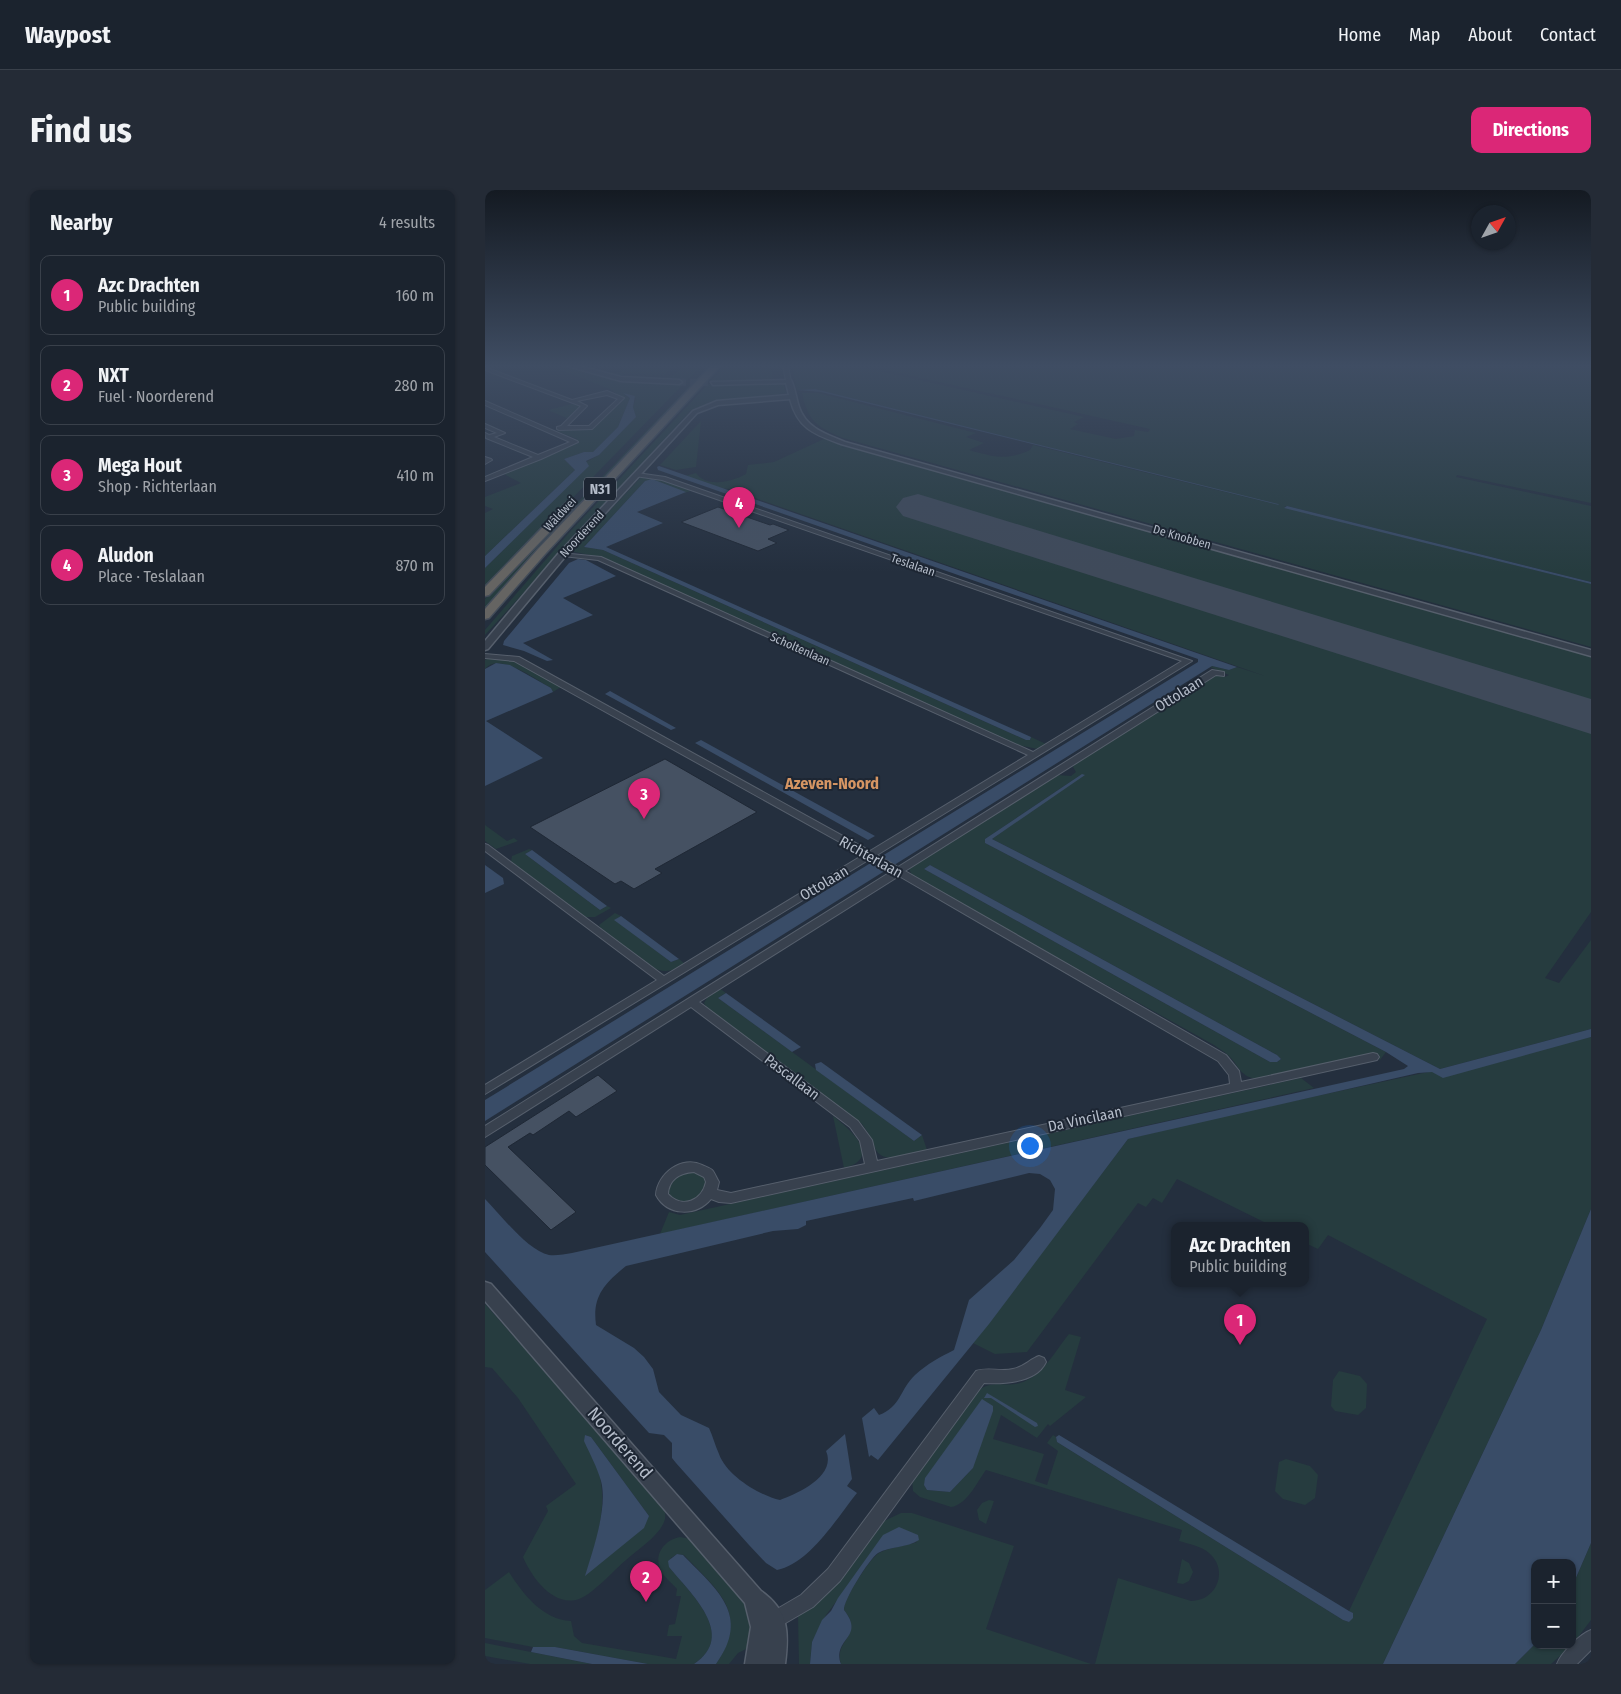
<!DOCTYPE html>
<meta charset="utf-8">
<style>
:root{--surface:#1b232e;--page:#242b36;--text:#f1f3f6;--muted:#a0a4aa;--line:#39404a;--accent:#db2777}
body{margin:0;font-family:"Fira Sans Condensed",sans-serif;background:var(--page);color:var(--text)}
.controls{position:absolute;right:15px;bottom:15px;display:grid;overflow:hidden;border-radius:10px;box-shadow:0 1px 4px #0004}
.controls button{width:45px;height:45px;display:grid;place-items:center;padding:0;border:0;border-bottom:1px solid var(--line);background:var(--surface);color:var(--text);font:25px sans-serif}
.compass{position:absolute;left:986px;top:15px;width:45px;height:45px;border-radius:50%;background:var(--surface);box-shadow:0 1px 4px #0004;rotate:50deg}
.you{position:absolute;left:544px;top:955px;width:18px;height:18px;margin:-12px;border:4px solid #fff;border-radius:50%;background:#1a73e8;box-shadow:0 0 0 8px #1a73e833}
.badge{display:grid;place-items:center;width:32px;height:32px;border-radius:50%;background:var(--accent);color:#fff;font-size:16px;font-weight:700}
.pin{position:absolute;translate:-50% -41px;filter:drop-shadow(0 1px 2px #0008)}
.pin::after{content:'';position:absolute;top:26px;width:18px;height:15px;background:inherit;clip-path:polygon(0 0,100% 0,50% 100%)}
.popup{position:absolute;left:686px;top:1032px;width:138px;height:65px;box-sizing:border-box;display:grid;place-content:center;border-radius:10px;background:var(--surface);filter:drop-shadow(0 1px 4px #0005);font-size:16px;white-space:nowrap;color:var(--muted)}
.popup b{font-size:19px;color:var(--text)}
.popup::after{content:'';position:absolute;left:50%;top:100%;margin-left:-10px;border:10px solid transparent;border-top-color:var(--surface)}
.list{margin:0;padding:0;list-style:none}
h2{display:flex;justify-content:space-between;align-items:center;height:65px;margin:0;padding:0 20px;font-size:21px}
h2 small{font-size:16px;font-weight:400;color:var(--muted)}
.list li{display:grid;grid-template-columns:32px 1fr auto;gap:15px;align-items:center;box-sizing:border-box;height:80px;margin:0 10px 10px;padding:0 10px;border:1px solid var(--line);border-radius:10px}
.list b{display:block;font-size:19px;white-space:nowrap}
.list p{margin:0;font-size:16px;white-space:nowrap;color:var(--muted)}
.list em{font-size:16px;font-style:normal;color:var(--muted)}
.map{position:relative;flex:none;width:1106px;height:1474px;overflow:hidden;border-radius:10px}
header{display:flex;align-items:center;gap:30px;box-sizing:border-box;height:70px;padding:0 25px;background:var(--surface);border-bottom:1px solid var(--line)}
header strong{font-size:24px}
nav{display:flex;gap:28px;margin-inline-start:auto;font-size:18px}
.intro{display:flex;align-items:center;justify-content:space-between;box-sizing:border-box;height:120px;padding:0 30px}
h1{margin:0;font-size:35px}
.button{padding:12px 22px;border-radius:10px;background:var(--accent);color:#fff;font-size:18px;font-weight:700}
main{display:flex;gap:30px;padding:0 30px}
aside{flex:1;background:var(--surface);border-radius:10px;box-shadow:0 1px 4px #0004}
.map>svg:first-child{display:block}
</style>
<header>
<strong>Waypost</strong>
<nav><a>Home</a><a>Map</a><a>About</a><a>Contact</a></nav>
</header>
<div class="intro"><h1>Find us</h1><a class="button">Directions</a></div>
<main>
<aside>
<h2>Nearby<small>4 results</small></h2>
<ul class="list">
<li><span class="badge">1</span><div><b>Azc Drachten</b><p>Public building</p></div><em>160 m</em></li>
<li><span class="badge">2</span><div><b>NXT</b><p>Fuel · Noorderend</p></div><em>280 m</em></li>
<li><span class="badge">3</span><div><b>Mega Hout</b><p>Shop · Richterlaan</p></div><em>410 m</em></li>
<li><span class="badge">4</span><div><b>Aludon</b><p>Place · Teslalaan</p></div><em>870 m</em></li>
</ul>
</aside>
<div class="map">
<svg width="1106" height="1474" viewBox="0 0 1106 1474">
<rect width="100%" height="100%" fill="#242f3e"/>
<!-- green -->
<g fill="#263c3f" fill-rule="evenodd">
<path d="M62,175H78L134,190L195,193L197,190L123,185L149,177L146,175H192L179,185L139,184L136,186L181,188L188,185L199,175H217L0,398V378L103,276L101,272L114,265L151,227L148,217L151,208L139,205L145,208L133,237L108,262H99L79,269L90,280L0,366V323L8,319L0,316V307L36,293L17,283L89,255L92,249L72,241L106,238L139,209L125,199Z"/>
<path d="M240,175H286L288,193L299,195L301,203L226,212L205,221L0,445V440L82,345L223,194L235,192L226,191Z"/>
<path d="M307,175H367L599,227L589,232L593,234L585,239L631,249L649,246L650,240L663,242L665,239L378,175H1106V313L972,285L971,287L1106,316V392L802,316L799,317L1106,394V457L358,248C332,237 323,231 317,203H333L491,243L481,247L499,253L484,260C509,267 521,271 545,260L548,255L793,315L330,199L312,200Z"/>
<path d="M207,193H212L0,422V409Z"/>
<path d="M87,214L99,218L86,230L63,220Z"/>
<path d="M216,231L211,277L191,280L175,275Z"/>
<path d="M341,248L362,255L356,258L365,256L1106,464V517L442,313L425,321L1106,536V722L1060,788L1074,793L1106,750V839L955,879L507,649L597,584L500,649V653L901,862L895,870L888,863L771,889C754,886 754,875 743,865C739,861 733,858 729,855L428,687L424,679L427,676L571,585L586,586L591,582L588,577L591,572L729,485L740,487L744,485L725,477L727,476L744,480L752,477L780,486L244,299L232,298L200,286L211,283C221,298 247,292 261,284L263,275L289,272ZM445,675L792,865L796,869L792,872H785L439,679Z"/>
<path d="M158,285L209,300L199,303L200,302L160,291L99,357L118,360L541,550H545L546,547L561,554L553,559L533,555L116,367L89,362V359Z"/>
<path d="M6,467L26,470L76,497L68,502L66,498C51,490 14,461 0,479V470Z"/>
<path d="M0,635L22,651L29,648L33,651L11,659L0,651Z"/>
<path d="M44,659L47,660L40,664L115,720L122,716L126,718L110,727H101L26,672L27,666Z"/>
<path d="M130,723L136,726L130,730L186,772L194,769L200,774C188,781 179,784 167,777L116,738L114,735Z"/>
<path d="M234,798L241,803L233,808L429,951L437,945L442,960C429,963 398,977 390,958C386,948 384,943 377,934L222,818L219,813L225,803Z"/>
<path d="M1106,847V1019L1056,1140L898,1474H610L633,1388L706,1411C732,1411 744,1380 724,1363C716,1356 704,1354 694,1351L697,1340L501,1280C492,1292 482,1315 466,1317L435,1307L428,1301L427,1289L494,1200C507,1190 520,1197 535,1193C557,1187 570,1161 584,1144L596,1147L580,1200L601,1207L565,1236L563,1234L552,1248L516,1225L508,1249L559,1264L550,1291L562,1295L573,1261L562,1253L568,1245L571,1247L572,1252L858,1430L864,1432L868,1423L864,1421L1002,1129L843,1045L833,1059L820,1053V1036H787L692,989L677,1013L668,1008L661,1017L653,1013L542,1162L510,1164L488,1153L643,949L720,930ZM488,1278L465,1302L442,1300L440,1297Z"/>
<path d="M816,888L829,898L175,1044L184,1022L195,1025Z"/>
<path d="M348,926C365,939 398,968 359,978Z"/>
<path d="M201,983C251,980 192,1038 183,1001L190,988Z"/>
<path d="M0,1114L177,1314C179,1319 181,1323 180,1329C176,1345 153,1359 141,1370C129,1380 108,1404 94,1409C68,1418 46,1386 38,1367L63,1321L61,1316L91,1294L33,1208L7,1178L0,1177ZM100,1245L106,1247L164,1326L101,1385C110,1357 121,1322 116,1293C114,1277 105,1260 100,1245Z"/>
<path d="M854,1181L875,1186L882,1194L881,1218L873,1225L850,1221L846,1216L848,1190Z"/>
<path d="M801,1269L825,1276L833,1285L830,1308L820,1315L798,1309L790,1301L794,1272Z"/>
<path d="M504,1310L509,1311L501,1334L494,1330L492,1320L497,1313Z"/>
<path d="M416,1323H427L529,1356L501,1439L606,1474H356C348,1449 380,1446 359,1420C358,1410 385,1368 394,1363C405,1357 420,1356 432,1352L404,1342L341,1425L327,1452L325,1474H314L313,1426L328,1415L397,1332Z"/>
<path d="M195,1347L206,1349L260,1409L269,1428L263,1458L253,1463L244,1474H231C265,1422 233,1401 199,1365L192,1364L186,1368L184,1377C205,1403 253,1445 209,1474H163L70,1457H48L0,1448V1400L24,1382C38,1404 58,1430 86,1431L89,1446L97,1453L191,1469L197,1446H182L184,1435L190,1434L196,1406H191L192,1399C188,1394 179,1387 176,1381C168,1365 179,1350 195,1347Z"/>
<path d="M1106,1353V1430L1087,1455V1397Z"/>
<path d="M697,1369L704,1373L708,1382L704,1391L698,1394L692,1393Z"/>
<path d="M0,1453L107,1474H45L0,1466Z"/>
<path d="M1050,1454V1455H1087L1066,1474H1030Z"/>
</g>
<!-- water -->
<g fill="#394c67">
<path d="M330,199L793,314L794,315L336,202L312,200Z"/>
<path d="M138,203L150,206L148,217L151,227L114,265L101,271L104,276L0,378V366L90,280L79,269L99,262H108L133,237L145,208Z"/>
<path d="M174,276L752,477L744,480L727,476L0,931V910L713,472V469L173,280L172,277Z"/>
<path d="M167,289L201,302L152,322L178,333L121,357L546,547L545,550H541L118,360L99,357L160,291Z"/>
<path d="M802,316L1106,392V394L799,318Z"/>
<path d="M93,369L101,370L131,386L78,408L108,425L38,453L68,470L62,471L39,461L18,455L19,451L84,373Z"/>
<path d="M11,473L25,475L66,498L68,502L1,531L58,568L0,596V479Z"/>
<path d="M125,501L191,538L186,540L120,504Z"/>
<path d="M216,550L390,646L383,650L210,553Z"/>
<path d="M597,584L600,585L507,649L955,879L1106,839V847L958,888L947,882L933,883L643,949L504,1134L393,1270L386,1265L384,1267L377,1228L389,1218L394,1225C416,1217 415,1199 430,1185C442,1174 455,1167 469,1160L484,1110L529,1070L555,1038L568,1020L570,999L565,990L555,984L544,983L429,1011L428,1008L321,1031V1035L313,1039L288,1041L141,1076C120,1093 107,1106 111,1135L149,1158L159,1167L168,1179L174,1202L196,1225L224,1238C228,1247 230,1255 234,1264C242,1286 274,1305 295,1310C312,1304 352,1286 341,1261L360,1244L367,1289L362,1296L372,1303C352,1328 324,1374 292,1380L281,1373L264,1355L191,1273L187,1268V1253L179,1245L164,1243L0,1062V1009C16,1025 43,1061 64,1065C71,1066 80,1064 87,1063L919,879L923,876L901,862L500,653V649Z"/>
<path d="M47,660L122,716L115,720L40,664Z"/>
<path d="M0,675L18,688L19,694L0,703Z"/>
<path d="M445,675L792,865L796,869L792,872H785L439,679Z"/>
<path d="M136,726L194,769L186,772L129,730Z"/>
<path d="M241,803L316,857L307,862L233,808Z"/>
<path d="M336,872L437,945L429,951L331,880L330,874Z"/>
<path d="M1106,1019V1353L1087,1397V1373H1050V1454L1030,1474H898L1056,1140Z"/>
<path d="M502,1203L552,1233L553,1236L550,1237L506,1208H499Z"/>
<path d="M497,1209L508,1216V1221L488,1278L465,1302L442,1300L439,1295L440,1288Z"/>
<path d="M100,1245L106,1247L164,1326L159,1338L100,1386C108,1360 123,1317 116,1291C112,1277 105,1264 99,1251Z"/>
<path d="M574,1245L864,1421L868,1423V1428L864,1432L858,1430L572,1252L571,1247Z"/>
<path d="M414,1337L433,1345L434,1350C422,1358 405,1356 393,1363C384,1369 358,1411 359,1420C381,1448 347,1448 356,1474H325L327,1452L337,1430L346,1421L353,1408L398,1345Z"/>
<path d="M192,1364L198,1365C231,1399 267,1425 231,1474H209C253,1445 205,1403 184,1377L183,1371Z"/>
<path d="M48,1457H70L163,1474H107L46,1462Z"/>
</g>
<g fill="none" stroke-linecap="round" stroke-linejoin="round">
<!-- runway -->
<path fill="#3f4a5a" fill-rule="evenodd" d="M433,304L1106,509V544L418,326L411,317L418,308Z"/>
</g>
<!-- building -->
<g fill="#455162" stroke="#1f2835">
<path d="M233,317L285,335L288,334L304,340L283,349L292,353L273,361L196,332Z"/>
<path d="M180,569L272,622L170,679L177,683L149,699L136,691L130,694L45,637Z"/>
<path d="M113,885L132,901L91,927L84,921L48,945L45,943L23,957L91,1022L66,1040L0,975V957Z"/>
</g>
<g fill="none" stroke-linecap="round" stroke-linejoin="round">
<!-- tertiary-tunnel -->
<path stroke="#3a4453" stroke-width="7" stroke-dasharray="7 4" stroke-linecap="butt" d="M194,192L228,193"/>
<defs>
<g id="minor">
<path d="M298,175H303L306,192L301,191Z"/>
<path d="M0,177L87,210L122,201L139,208L107,239L74,240L72,239V237L76,236L96,216L0,180ZM122,205L133,209L104,236H82L102,216L92,211Z"/>
<path d="M0,211L92,251L93,252L56,269L0,291V287L48,267L1,248L0,243L4,245L12,243L0,238V234L20,243L9,247L53,265L85,252L0,215Z"/>
<path d="M0,267L6,269L7,270L0,274Z"/>
<path d="M152,283L180,287L707,471L392,665L413,677L727,480L739,482V486L731,485L420,681L741,865L754,881L756,892L888,863L892,864L894,867L892,870L246,1013L234,1012L226,1009C211,1027 182,1026 171,1005C172,984 197,965 217,975C221,977 226,978 228,981C230,984 232,989 234,992L232,1000L246,1003L380,974L375,951L365,937L206,817L0,947V936L407,681L385,669L0,904V895L172,790L0,661V654L3,655L179,786L378,665L29,471L0,468V464L34,467L385,661L543,565L113,370L78,366L75,364L76,363L116,367L548,562L697,471L177,290L150,286L149,285ZM414,686L733,871L744,885L745,894L392,971L387,950L373,931L214,812ZM209,982L219,987L221,992C217,1011 197,1019 183,1004C184,989 195,983 209,982Z"/>
<path d="M554,1166L559,1168L561,1172C551,1193 519,1194 499,1193L355,1391L328,1417L292,1438L286,1440L280,1438L278,1432L280,1426L316,1405L343,1379L491,1181C502,1177 516,1182 528,1179C539,1177 545,1169 554,1166Z"/>
<path d="M1106,1440V1460L1092,1474H1072C1076,1463 1095,1444 1106,1440Z"/>
</g>
<g id="tertiary">
<path d="M79,175H91L136,187L194,190L197,192L194,194L136,191Z"/>
<path d="M306,190C310,198 311,208 314,217C321,238 341,244 360,252L1106,460V466L356,254C329,244 313,239 305,209L233,215L212,223L79,368L3,459L0,460V451L73,364L208,221L232,211L304,205L301,193L228,195L226,192Z"/>
<path d="M0,1092L6,1094L276,1401C304,1421 304,1442 300,1474H260L266,1437L260,1413L0,1111Z"/>
</g>
<g id="trunk">
<path d="M227,175H236L61,363L4,428L0,429V419L53,359Z"/>
<path d="M85,312L90,315L89,317L4,405L0,406V397L81,313Z"/>
</g>
</defs>
<!-- minor casing -->
<use href="#minor" stroke="#565f6c" stroke-width="2"/>
<!-- tertiary casing -->
<use href="#tertiary" stroke="#565f6c" stroke-width="3"/>
<!-- trunk casing -->
<use href="#trunk" stroke="#434c59" stroke-width="3"/>
<!-- minor -->
<use href="#minor" fill="#38414e" fill-rule="evenodd"/>
<!-- tertiary -->
<use href="#tertiary" fill="#38414e" fill-rule="evenodd"/>
<!-- trunk -->
<use href="#trunk" fill="#656462" fill-rule="evenodd"/>
</g>
<!-- sky -->
<linearGradient id="sky" x2="0" y2="1"><stop stop-color="#141a22"/><stop offset="0.46" stop-color="#3f4d63"/><stop offset="1" stop-color="#3f4d63" stop-opacity="0"/></linearGradient>
<rect width="1106" height="382" fill="url(#sky)"/>
<g text-anchor="middle" stroke-width="4" stroke-linejoin="round" paint-order="stroke">
<!-- far-street labels -->
<g font-size="12" fill="#b4bcc9" stroke="#1d2633">
<text transform="translate(75 324) rotate(-47)" y="4">Wâldwei</text>
<text transform="translate(97 344) rotate(-47)" y="4">Noorderend</text>
<text transform="translate(697 347) rotate(16)" y="4">De Knobben</text>
<text transform="translate(428 375) rotate(19)" y="4">Teslalaan</text>
<text transform="translate(315 459) rotate(24)" y="4">Scholtenlaan</text>
</g>
<!-- shield labels -->
<rect fill="#1d2633" stroke="#878f9c" stroke-width="1" x="99" y="287.5" width="32" height="23" rx="4"/>
<g font-size="14" font-weight="bold" fill="#b4bcc9">
<text x="115" y="304">N31</text>
</g>
<!-- street labels -->
<g font-size="15" fill="#b4bcc9" stroke="#1d2633">
<text transform="translate(694 504) rotate(-32)" y="5">Ottolaan</text>
<text transform="translate(386 667) rotate(29)" y="5">Richterlaan</text>
<text transform="translate(339 693) rotate(-31)" y="5">Ottolaan</text>
<text transform="translate(307 887) rotate(37)" y="5">Pascallaan</text>
<text transform="translate(600 929) rotate(-12)" y="5">Da Vincilaan</text>
</g>
<!-- neighbourhood labels -->
<g font-size="16" font-weight="bold" fill="#d59563" stroke="#1d2633">
<text x="347" y="599">Azeven-Noord</text>
</g>
<!-- near-street labels -->
<g font-size="18" fill="#b4bcc9" stroke="#1d2633">
<text transform="translate(135 1253) rotate(49)" y="6">Noorderend</text>
</g>
</g>
</svg>
<div class="controls">
<button>+</button>
<button>−</button>
</div>
<svg class="compass" viewBox="-18 -18 36 36"><path d="M0-13l5 13h-10z" fill="#e53935"/><path d="M0 13l5-13h-10z" fill="#a0a4aa"/></svg>
<div class="you"></div>
<div class="pin badge" style="left:755px;top:1155px">1</div>
<div class="popup"><b>Azc Drachten</b>Public building</div>
<div class="pin badge" style="left:161px;top:1412px">2</div>
<div class="pin badge" style="left:159px;top:629px">3</div>
<div class="pin badge" style="left:254px;top:338px">4</div>
</div>
</main>
